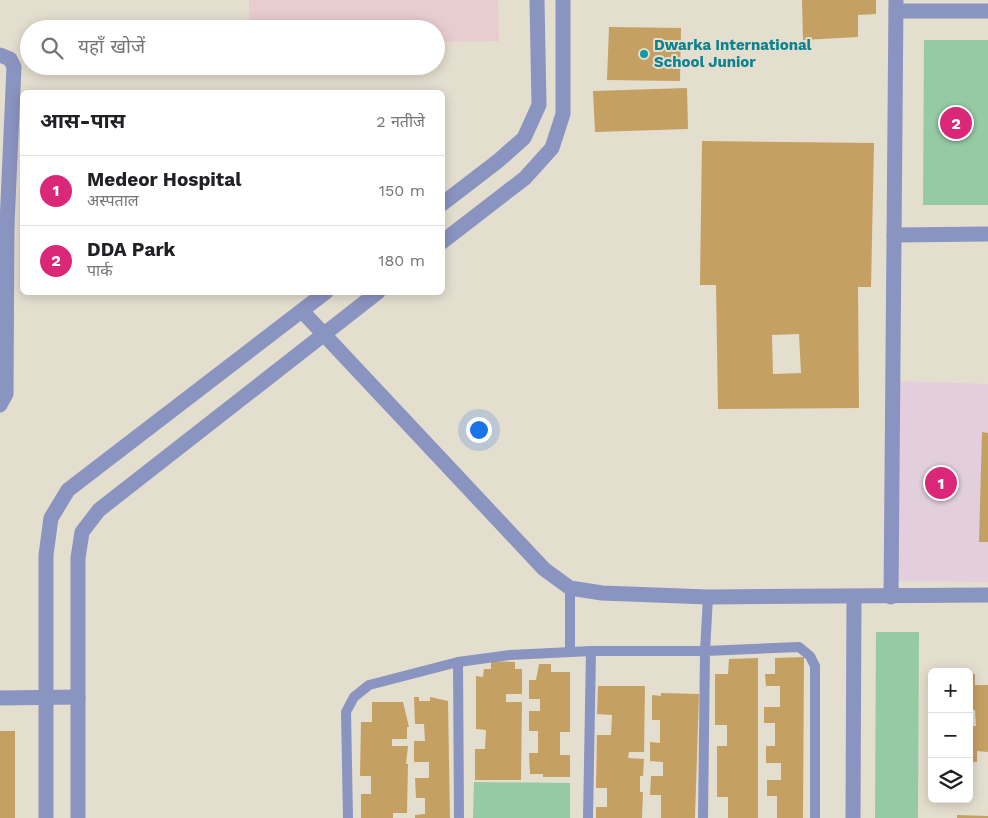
<!DOCTYPE html>
<html lang="hi">
<meta charset="utf-8">
<style>
:root{--surface:#fff;--page:#f6f6f6;--text:#202124;--muted:#757577;--line:#e0e0e0;--accent:#db2777}
body{margin:0;font-family:"Work Sans","Noto Sans Devanagari",sans-serif;background:var(--page);color:var(--text)}
.controls{position:absolute;right:15px;bottom:15px;display:grid;overflow:hidden;border-radius:8px;box-shadow:0 2px 12px #0003}
.controls button{width:45px;height:45px;display:grid;place-items:center;padding:0;border:0;border-bottom:1px solid var(--line);background:var(--surface);color:var(--text);font:25px sans-serif}
.you{position:absolute;left:478px;top:429px;width:18px;height:18px;margin:-12px;border:4px solid #fff;border-radius:50%;background:#1a73e8;box-shadow:0 0 0 8px #1a73e833}
.badge{display:grid;place-items:center;width:32px;height:32px;border-radius:50%;background:var(--accent);color:#fff;font-size:16px;font-weight:700}
.pin{position:absolute;translate:-50% -50%;border:2px solid #fff;box-shadow:0 1px 5px #0006}
.list{margin:0;padding:0;list-style:none}
h2{display:flex;justify-content:space-between;align-items:center;height:65px;margin:0;padding:0 20px;font-size:21px}
h2 small{font-size:16px;font-weight:400;color:var(--muted)}
.list li{display:grid;grid-template-columns:32px 1fr auto;gap:15px;align-items:center;box-sizing:border-box;height:70px;padding:0 20px;border-top:1px solid var(--line)}
.list b{display:block;font-size:19px;white-space:nowrap}
.list p{margin:0;font-size:16px;white-space:nowrap;color:var(--muted)}
.list em{font-size:16px;font-style:normal;color:var(--muted)}
.icon{flex:none;width:28px;height:28px;fill:none;stroke:currentColor;stroke-width:2;stroke-linecap:round;stroke-linejoin:round}
.map{position:relative;flex:none;width:988px;height:818px;overflow:hidden}
.search{position:absolute;background:var(--surface);box-shadow:0 2px 12px #0003;left:20px;top:20px;width:425px;height:55px;display:flex;align-items:center;gap:12px;box-sizing:border-box;padding:0 18px;border-radius:28px;color:var(--muted);font-size:19px}
.panel{position:absolute;background:var(--surface);box-shadow:0 2px 12px #0003;left:20px;top:90px;width:425px;height:205px;border-radius:8px}
.map>svg:first-child{display:block}
</style>
<div class="map">
<svg width="988" height="818" viewBox="0 0 988 818">
<rect width="100%" height="100%" fill="#e4decf"/>
<!-- education -->
<path fill="#e8cdcf" d="M249,0H498L499,41L436,42V29H249Z"/>
<!-- medical -->
<path fill="#e2cedd" d="M893,381L988,384V582L894,581Z"/>
<!-- green -->
<g fill="#96caa5">
<path d="M924,40H988V205H923Z"/>
<path d="M876,632H919L918,818H875Z"/>
<path d="M474,782L570,783V818H473Z"/>
</g>
<!-- building -->
<g fill="#c5a063" fill-rule="evenodd">
<path d="M802,0H876V14L858,15V37L803,40Z"/>
<path d="M609,27L681,28L680,81L607,80Z"/>
<path d="M687,88L688,129L595,132L593,91Z"/>
<path d="M702,141L874,143L871,287H858L859,408L718,409L716,285H700ZM799,334L801,373L773,374L772,335Z"/>
<path d="M982,432L988,433V542H979Z"/>
<path d="M804,657L803,818H777V796H767V780H781V763H766V746H775V723H764V707H780V686H766L765,674H775V658Z"/>
<path d="M758,658V818H728V797H717V746H727V725H715V674H728L729,659Z"/>
<path d="M491,661L515,662V669H522V694H506V702H522L521,780H475V749H485L486,730L476,729V676L483,677L484,669H491Z"/>
<path d="M539,664H551V672H570V732H560V755H570V777H543V774H530L529,753H538V731H529V711H540V699H529V680H536Z"/>
<path d="M969,674H975V685H988V752L977,751V762H969V726H976L975,710H969Z"/>
<path d="M598,686H645L644,752H629L628,758L644,759L643,776H640V792H643L642,818H596V807H607V788H596L597,735H611L612,715L597,714Z"/>
<path d="M661,693L699,694L695,818H661V795H650L651,776H663V762L650,761V742L660,743V720H652V695L661,696Z"/>
<path d="M414,697H419V701H430V697L448,701L450,818H415V815L425,814V798H416L415,778H429V762H414V741H425L424,724H415Z"/>
<path d="M372,702H403L409,727H407V739H392V746H408L406,764H408L407,813H393V818H361V794H371V776H360L361,722H372Z"/>
<rect x="0" y="731" width="15" height="87"/>
<path d="M957,815L988,816V818H957Z"/>
</g>
<g fill="none" stroke-linecap="round" stroke-linejoin="round">
<!-- lane -->
<g stroke="#8a94c0" stroke-width="10">
<path d="M570,588V652"/>
<path d="M458,662L459,818"/>
<path d="M348,818L346,712L354,697L369,685L458,662L510,655L591,651"/>
<path d="M588,818L591,651H705L708,597"/>
<path d="M703,818L705,651L799,647L810,656L815,666V818"/>
</g>
<!-- street -->
<g stroke="#8a94c0" stroke-width="15">
<path d="M896,11H988"/>
<path d="M0,55L10,59L14,67L7,224"/>
<path d="M442,204L498,161L524,138L539,105L537,0"/>
<path d="M0,224H7L6,394L0,405"/>
<path d="M894,235L988,234"/>
<path d="M442,242L525,178L552,148L563,114V0"/>
<path d="M302,311L544,569L570,588L602,593L708,597L988,595"/>
<path d="M891,597L896,0"/>
<path d="M0,698L78,697"/>
<path d="M46,818V555L51,518L68,490L326,292"/>
<path d="M78,818V558L82,532L99,510L378,292"/>
<path d="M853,818L854,597"/>
</g>
</g>
<!-- markers -->
<circle fill="#0f9aa8" stroke="#e4decf" stroke-width="2" cx="644" cy="54" r="5"/>
<g text-anchor="middle" stroke-width="4" stroke-linejoin="round" paint-order="stroke">
<!-- culture labels -->
<g font-size="15" font-weight="bold" fill="#0d838f" stroke="#e4decf" text-anchor="start">
<text x="654" y="50">Dwarka International<tspan x="654" dy="17">School Junior</tspan></text>
</g>
</g>
</svg>
<div class="controls">
<button>+</button>
<button>−</button>
<button><svg class="icon" aria-label="layers" viewBox="0 0 24 24"><path d="M12 4l9 5-9 5-9-5zM3 14l9 5 9-5"/></svg></button>
</div>
<div class="you"></div>
<div class="pin badge" style="left:941px;top:483px">1</div>
<div class="pin badge" style="left:956px;top:123px">2</div>
<div class="search"><svg class="icon" aria-label="search" viewBox="0 0 24 24"><circle cx="10" cy="10" r="6"/><path d="M15 15l6 6"/></svg>यहाँ खोजें</div>
<section class="panel">
<h2>आस-पास<small>2 नतीजे</small></h2>
<ul class="list">
<li><span class="badge">1</span><div><b>Medeor Hospital</b><p>अस्पताल</p></div><em>150 m</em></li>
<li><span class="badge">2</span><div><b>DDA Park</b><p>पार्क</p></div><em>180 m</em></li>
</ul>
</section>
</div>
